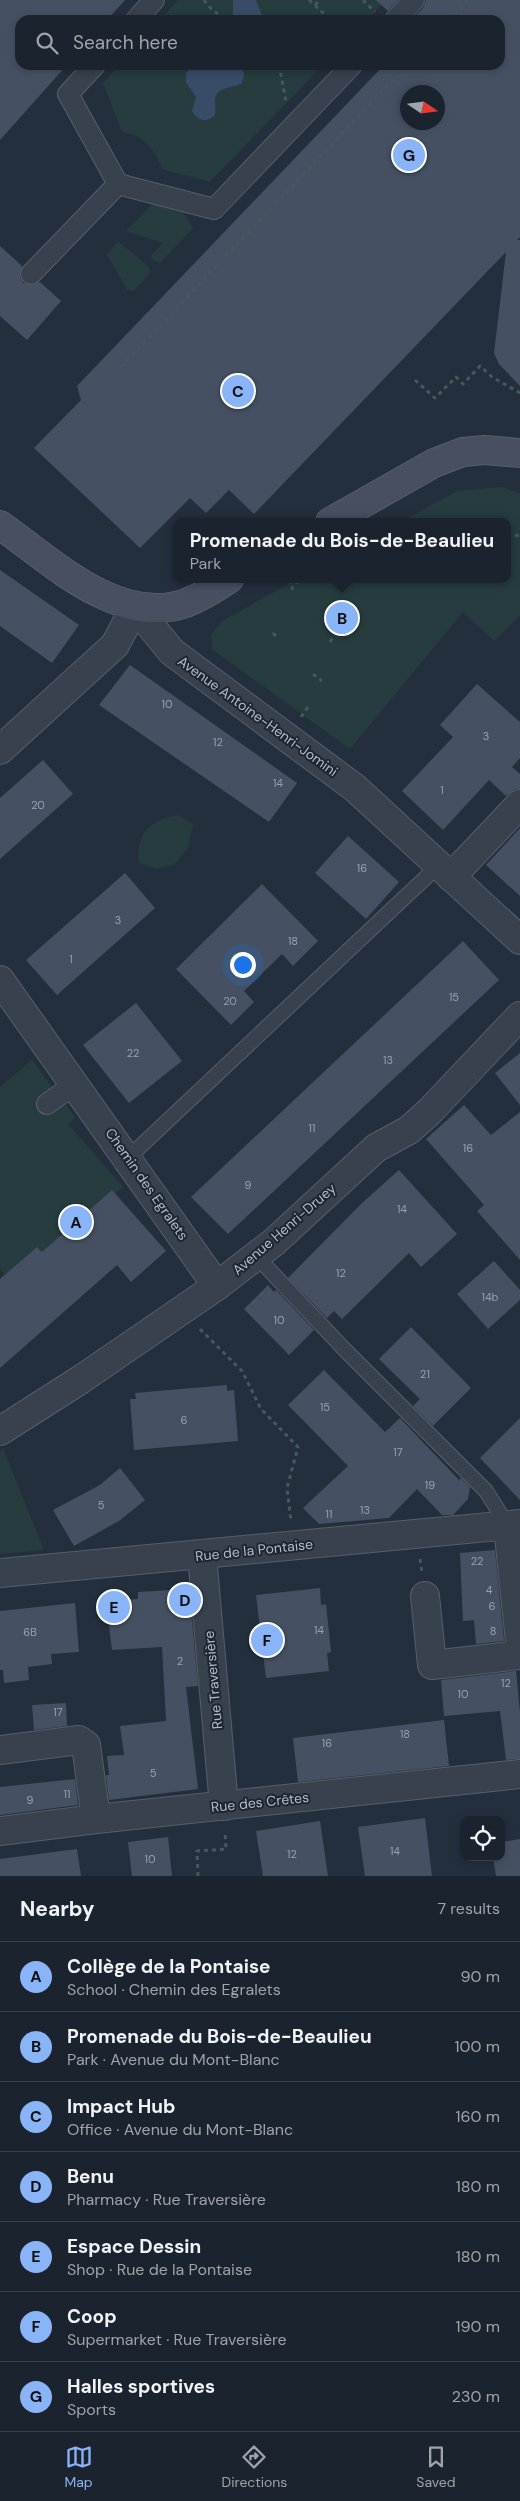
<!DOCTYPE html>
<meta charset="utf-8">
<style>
:root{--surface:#1b232e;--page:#242b36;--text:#f1f3f6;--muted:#a0a4aa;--line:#39404a;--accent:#8ab4f8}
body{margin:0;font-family:"DM Sans",sans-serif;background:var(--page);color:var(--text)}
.controls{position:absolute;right:15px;bottom:15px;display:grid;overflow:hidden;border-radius:10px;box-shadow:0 2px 8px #0003}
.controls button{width:45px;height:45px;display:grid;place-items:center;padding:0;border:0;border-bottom:1px solid var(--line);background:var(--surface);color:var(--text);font:25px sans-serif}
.compass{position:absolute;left:400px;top:85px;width:45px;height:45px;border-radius:50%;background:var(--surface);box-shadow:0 2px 8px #0003;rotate:103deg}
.you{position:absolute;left:242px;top:964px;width:18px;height:18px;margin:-12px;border:4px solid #fff;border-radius:50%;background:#1a73e8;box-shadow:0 0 0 8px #1a73e833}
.badge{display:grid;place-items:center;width:32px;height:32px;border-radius:50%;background:var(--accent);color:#111;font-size:16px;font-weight:700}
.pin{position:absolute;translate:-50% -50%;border:2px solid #fff;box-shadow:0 1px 5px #0006}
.popup{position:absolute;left:173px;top:518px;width:338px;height:65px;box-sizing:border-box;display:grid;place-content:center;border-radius:10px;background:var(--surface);filter:drop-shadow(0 1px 4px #0005);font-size:16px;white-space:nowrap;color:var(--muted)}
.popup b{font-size:19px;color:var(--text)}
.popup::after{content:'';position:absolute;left:50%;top:100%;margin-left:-10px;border:10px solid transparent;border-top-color:var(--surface)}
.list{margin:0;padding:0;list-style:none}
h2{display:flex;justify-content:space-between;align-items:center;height:65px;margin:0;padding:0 20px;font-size:21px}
h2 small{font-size:16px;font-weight:400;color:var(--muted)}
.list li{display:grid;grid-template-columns:32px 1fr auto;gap:15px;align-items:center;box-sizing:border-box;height:70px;padding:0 20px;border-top:1px solid var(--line)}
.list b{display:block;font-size:19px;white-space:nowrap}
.list p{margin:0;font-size:16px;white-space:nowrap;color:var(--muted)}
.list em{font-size:16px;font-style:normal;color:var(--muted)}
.icon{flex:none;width:28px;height:28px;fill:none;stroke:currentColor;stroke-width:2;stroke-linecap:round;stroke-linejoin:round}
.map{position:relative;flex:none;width:520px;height:1876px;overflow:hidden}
.search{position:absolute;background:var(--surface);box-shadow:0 2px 8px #0003;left:15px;right:15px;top:15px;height:55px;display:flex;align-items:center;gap:12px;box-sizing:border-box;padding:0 18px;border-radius:15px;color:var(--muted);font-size:19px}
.sheet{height:555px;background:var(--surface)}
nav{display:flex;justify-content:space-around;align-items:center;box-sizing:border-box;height:70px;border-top:1px solid var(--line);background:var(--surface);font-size:14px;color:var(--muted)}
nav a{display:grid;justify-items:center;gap:2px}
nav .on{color:var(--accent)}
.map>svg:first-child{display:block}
</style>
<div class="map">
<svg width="520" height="1876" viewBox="0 0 520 1876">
<rect width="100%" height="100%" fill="#242f3e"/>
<!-- green -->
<g fill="#263c3f">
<path d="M178,0H386L367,20H160Z"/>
<path d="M119,65H323L210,182L162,169C155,149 144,135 122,132L103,83Z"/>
<path d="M152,204L184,213L193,228L160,263L151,259L152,254L163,243L126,231Z"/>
<path d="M118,241L149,267L150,273L134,291L127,290L107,254Z"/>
<path d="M503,487L520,494V615L494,641L463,612L350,749L212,649L211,635L221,622L297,579H507V522H401L457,491Z"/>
<path d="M178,815L193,824L188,848L174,865L156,869L139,863C135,834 151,819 178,815Z"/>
<path d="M32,1060L75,1117L68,1124L123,1187L115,1194L112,1190L42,1252L37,1247L5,1275L0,1269V1087Z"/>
<path d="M3,1448L44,1550L0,1554V1450Z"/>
</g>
<!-- water -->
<g fill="#394c67">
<path d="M233,0H256L263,18L275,20L282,15L294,20H230L233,15Z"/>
<path d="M197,65H238L242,67L244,75L242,83C235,88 217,86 215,99C215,104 216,109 215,115C206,123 198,121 192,111L196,97L186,82V73L192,67Z"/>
</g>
<!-- building -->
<g fill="#455162" fill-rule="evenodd">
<path d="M0,0H125L107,20H20V65H67L0,140Z"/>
<path d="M376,0H398L388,11Z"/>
<path d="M426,0H520V237L517,240H520V386L499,364L494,353L506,252L254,514L229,490L206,513L190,498L140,548L34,448L81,400L77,386L384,65H500V20H411L423,8ZM408,92H438V122H408Z"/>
<path d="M0,246L22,266L20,277L23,283L34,285L40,282L61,301L27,340L0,316Z"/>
<path d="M0,570L79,625L52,663L0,626Z"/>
<path d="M130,665L297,783L269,822L99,705Z"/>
<path d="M477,684L520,722V758L512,767L520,774V789H515L506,796L489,780L443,830L402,791L453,737L440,725Z"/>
<path d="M43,760L73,794L0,859V798Z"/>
<path d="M520,828V896L486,865Z"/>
<path d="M348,836L399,882L366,919L315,873Z"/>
<path d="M125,873L155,908L57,995L26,960Z"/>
<path d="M262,884L318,941L293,966L282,954L244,991L254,1002L231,1025L176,969Z"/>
<path d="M463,941L499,980L228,1234L191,1197Z"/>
<path d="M136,1003L182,1061L129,1103L83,1045Z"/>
<path d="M520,1053V1105L495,1073Z"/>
<path d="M464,1105L491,1135L520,1112V1260L477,1211L484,1205L426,1139Z"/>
<path d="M399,1170L457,1234L421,1267L409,1253L342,1319L334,1311L327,1318L288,1278L362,1203Z"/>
<path d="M112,1190L166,1251L131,1282L117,1265L0,1368V1279L37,1247L42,1252Z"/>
<path d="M494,1261L520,1290V1300L488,1329L457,1294Z"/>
<path d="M268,1285L274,1292L276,1290L314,1330L289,1355L244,1309Z"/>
<path d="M411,1327L471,1388L433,1426L413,1406L420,1399L379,1359Z"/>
<path d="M324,1370L385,1432L400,1418L459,1480L461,1478L470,1487L468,1499L453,1515H442L417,1489L389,1518L319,1524L303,1508L348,1466L288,1405Z"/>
<path d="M227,1385V1391L234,1390L238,1441L134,1450L130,1399H136L135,1393Z"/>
<path d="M520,1418V1500L480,1458Z"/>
<path d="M120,1468L145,1500L119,1521L74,1546L53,1510L100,1485Z"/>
<path d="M495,1550L504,1641L476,1644L474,1620L463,1621L460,1553Z"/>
<path d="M320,1588L321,1605L326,1604L331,1652L327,1653L329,1671L266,1678L256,1595Z"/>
<path d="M189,1589L198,1686L186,1687L198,1789L109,1800L106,1775H109L107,1756L124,1755L120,1726L166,1721L162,1647L112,1650L106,1601L138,1599V1592Z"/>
<path d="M75,1603L79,1652L51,1654L52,1664L28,1667L29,1680L4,1683L3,1670H0V1611Z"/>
<path d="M516,1671L520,1713V1759L506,1760L500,1711L444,1716L441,1680Z"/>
<path d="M66,1703L67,1726L34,1730L32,1705Z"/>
<path d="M444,1720L449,1766L298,1782L293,1738Z"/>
<path d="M75,1779L78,1805L0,1815V1787Z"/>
<path d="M425,1818L432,1876H365L358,1827Z"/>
<path d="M320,1821L328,1876H263L256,1831Z"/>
<path d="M168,1837L172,1876H132L128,1842Z"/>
<path d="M520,1839V1876H496L493,1857H501V1842Z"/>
<path d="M77,1849L81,1876H0V1859Z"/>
</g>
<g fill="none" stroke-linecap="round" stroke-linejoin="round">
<defs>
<g id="service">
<path d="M128,1158L438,866"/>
<path d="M256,1256L346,1351L486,1491L508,1526"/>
</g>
<g id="pedestrian">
<path d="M136,20L154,0"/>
<path d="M395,20L414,0"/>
<path d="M118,184L214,209L352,65"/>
<path d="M31,274L118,184L68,94L95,65"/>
<path d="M47,1104L75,1084"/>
</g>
<g id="minor">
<path d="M0,750L115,645L135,607L172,652L355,788L520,940"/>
<path d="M451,877L520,804"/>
<path d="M0,980L217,1286"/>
<path d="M508,1526L520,1642"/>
<path d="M202,1555L224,1806"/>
<path d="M425,1596L432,1665L520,1655"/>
<path d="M0,1750L79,1740L86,1745L96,1819"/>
<path d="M0,1831L96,1819L520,1774"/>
</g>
<g id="tertiary">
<path d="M0,1431L80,1380L217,1286L274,1242L376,1148L409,1130L429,1112L520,1016"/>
<path d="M0,1573L520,1524"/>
</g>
<g id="secondary">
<path d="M330,522L434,463L463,452L485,450L520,453"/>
<path d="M0,525C51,561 119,627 186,603C201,597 216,588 229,579"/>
</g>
</defs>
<!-- service casing -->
<use href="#service" stroke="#565f6c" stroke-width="16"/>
<!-- pedestrian casing -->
<use href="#pedestrian" stroke="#565f6c" stroke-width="22"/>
<!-- minor casing -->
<use href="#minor" stroke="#565f6c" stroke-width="30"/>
<!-- tertiary casing -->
<use href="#tertiary" stroke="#565f6c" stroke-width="30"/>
<!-- secondary casing -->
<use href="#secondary" stroke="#565f6c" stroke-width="30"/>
<!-- path -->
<g stroke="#44595c" stroke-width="3" stroke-dasharray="4 4" stroke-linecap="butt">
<path d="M204,0C210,9 220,17 231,20"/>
<path d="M309,0L331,20"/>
<path d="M363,0L375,12"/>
<path d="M315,5L320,0"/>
<path d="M449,20L468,0"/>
<path d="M279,65L286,101"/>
<path d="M121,367L407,65"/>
<path d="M415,380L435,398L456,377L463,384L480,366L492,377L520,393"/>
<path d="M507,537L520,535"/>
<path d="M280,579L293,583L313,579"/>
<path d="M346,579V580"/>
<path d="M292,590L293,583"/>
<path d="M273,633L278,638"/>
<path d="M330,642L335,635"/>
<path d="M313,674L322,681"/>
<path d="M301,717L308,707"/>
<path d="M200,1329L242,1371L261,1409L298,1447L287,1488L291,1521"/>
<path d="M420,1559L422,1573"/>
<path d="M198,1876L197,1851L226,1849L225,1831"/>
</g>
<!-- service -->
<use href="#service" stroke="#38414e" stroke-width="14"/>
<!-- pedestrian -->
<use href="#pedestrian" stroke="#38414e" stroke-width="20"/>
<!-- minor -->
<use href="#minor" stroke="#38414e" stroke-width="28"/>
<!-- tertiary -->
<use href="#tertiary" stroke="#38414e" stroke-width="28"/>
<!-- secondary -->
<use href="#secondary" stroke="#465061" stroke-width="28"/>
</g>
<g text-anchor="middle" stroke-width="4" stroke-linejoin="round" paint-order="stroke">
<!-- number labels -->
<g font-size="11" fill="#98a1af">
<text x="167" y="708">10</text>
<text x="486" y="740">3</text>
<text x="218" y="746">12</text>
<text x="278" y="787">14</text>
<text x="442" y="794">1</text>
<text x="38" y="809">20</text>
<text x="362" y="872">16</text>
<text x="118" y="924">3</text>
<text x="293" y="945">18</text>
<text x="71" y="963">1</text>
<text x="454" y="1001">15</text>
<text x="230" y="1005">20</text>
<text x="133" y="1057">22</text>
<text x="388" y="1064">13</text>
<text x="312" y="1132">11</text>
<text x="468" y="1152">16</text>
<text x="248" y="1189">9</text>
<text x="402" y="1213">14</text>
<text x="341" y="1277">12</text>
<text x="490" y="1301">14b</text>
<text x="279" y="1324">10</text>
<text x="425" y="1378">21</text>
<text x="325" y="1411">15</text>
<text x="184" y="1424">6</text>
<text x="398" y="1456">17</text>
<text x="430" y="1489">19</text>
<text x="101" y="1509">5</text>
<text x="365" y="1514">13</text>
<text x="329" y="1518">11</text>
<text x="477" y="1565">22</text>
<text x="489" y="1594">4</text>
<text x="492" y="1610">6</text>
<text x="319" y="1634">14</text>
<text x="493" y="1635">8</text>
<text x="30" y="1636">6B</text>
<text x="180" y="1665">2</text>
<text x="506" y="1687">12</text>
<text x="463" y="1698">10</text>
<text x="58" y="1716">17</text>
<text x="405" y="1738">18</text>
<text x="327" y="1747">16</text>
<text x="153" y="1777">5</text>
<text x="67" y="1798">11</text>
<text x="30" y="1804">9</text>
<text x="395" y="1855">14</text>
<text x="292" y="1858">12</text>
<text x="150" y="1863">10</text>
</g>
<!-- street labels -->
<g font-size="14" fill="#b4bcc9" stroke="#1d2633">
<text transform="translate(258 716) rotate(36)" y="5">Avenue Antoine-Henri-Jomini</text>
<text transform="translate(147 1184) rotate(55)" y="5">Chemin des Egralets</text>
<text transform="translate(284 1229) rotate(-41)" y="5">Avenue Henri-Druey</text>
<text transform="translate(254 1550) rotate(-6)" y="5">Rue de la Pontaise</text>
<text transform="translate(213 1680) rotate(-95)" y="5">Rue Traversière</text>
<text transform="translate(260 1802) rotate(-6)" y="5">Rue des Crêtes</text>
</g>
</g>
</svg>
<div class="controls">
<button><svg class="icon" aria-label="locate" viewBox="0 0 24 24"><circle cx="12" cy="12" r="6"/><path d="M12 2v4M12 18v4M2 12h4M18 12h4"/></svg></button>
</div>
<svg class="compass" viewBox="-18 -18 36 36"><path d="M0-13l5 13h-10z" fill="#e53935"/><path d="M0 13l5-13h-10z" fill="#a0a4aa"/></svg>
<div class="you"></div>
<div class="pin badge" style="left:76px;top:1222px">A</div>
<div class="pin badge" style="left:342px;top:618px">B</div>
<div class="popup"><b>Promenade du Bois-de-Beaulieu</b>Park</div>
<div class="pin badge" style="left:238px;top:391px">C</div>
<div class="pin badge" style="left:185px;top:1600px">D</div>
<div class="pin badge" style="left:114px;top:1607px">E</div>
<div class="pin badge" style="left:267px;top:1640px">F</div>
<div class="pin badge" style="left:409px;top:155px">G</div>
<div class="search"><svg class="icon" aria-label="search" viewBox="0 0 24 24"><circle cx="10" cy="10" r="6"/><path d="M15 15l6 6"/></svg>Search here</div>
</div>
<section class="sheet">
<h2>Nearby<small>7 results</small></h2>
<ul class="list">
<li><span class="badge">A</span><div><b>Collège de la Pontaise</b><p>School · Chemin des Egralets</p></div><em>90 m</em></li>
<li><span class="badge">B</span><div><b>Promenade du Bois-de-Beaulieu</b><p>Park · Avenue du Mont-Blanc</p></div><em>100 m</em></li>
<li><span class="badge">C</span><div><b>Impact Hub</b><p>Office · Avenue du Mont-Blanc</p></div><em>160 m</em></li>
<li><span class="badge">D</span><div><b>Benu</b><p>Pharmacy · Rue Traversière</p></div><em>180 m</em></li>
<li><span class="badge">E</span><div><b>Espace Dessin</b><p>Shop · Rue de la Pontaise</p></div><em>180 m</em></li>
<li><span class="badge">F</span><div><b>Coop</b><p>Supermarket · Rue Traversière</p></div><em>190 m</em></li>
<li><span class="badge">G</span><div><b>Halles sportives</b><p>Sports</p></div><em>230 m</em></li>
</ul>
</section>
<nav>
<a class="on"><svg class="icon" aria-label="map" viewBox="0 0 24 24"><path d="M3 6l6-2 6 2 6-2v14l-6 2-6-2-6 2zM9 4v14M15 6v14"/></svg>Map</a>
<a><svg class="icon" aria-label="directions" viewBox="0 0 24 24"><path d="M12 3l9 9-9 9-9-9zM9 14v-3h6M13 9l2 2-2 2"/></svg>Directions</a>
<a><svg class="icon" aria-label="saved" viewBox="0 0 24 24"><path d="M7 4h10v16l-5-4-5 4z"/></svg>Saved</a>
</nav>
